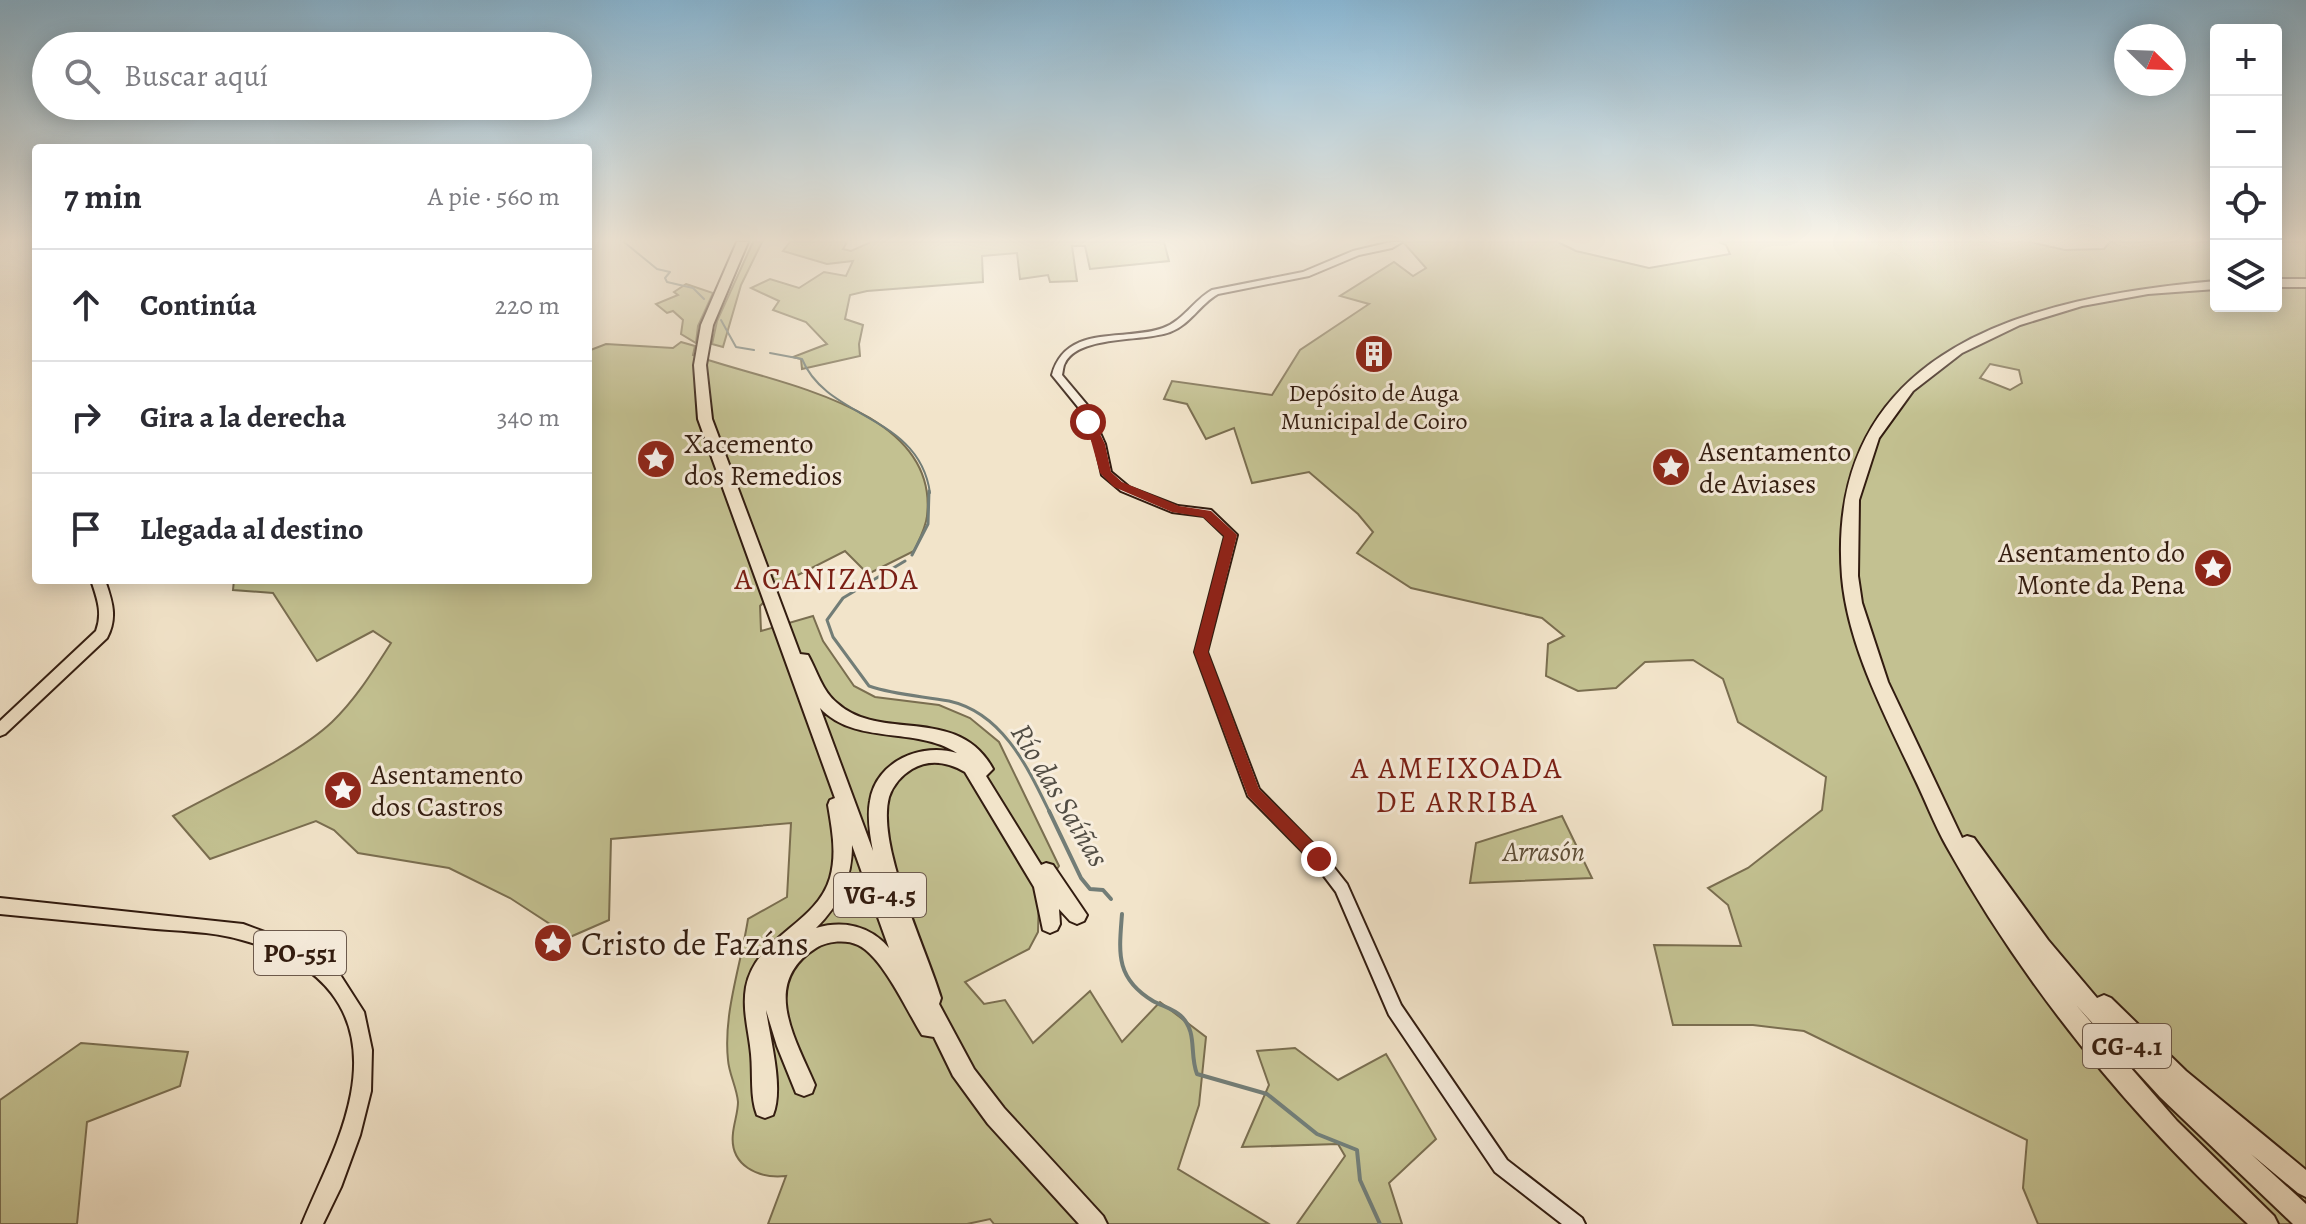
<!DOCTYPE html>
<html lang="es">
<meta charset="utf-8">
<style>
:root{--surface:#fff;--page:#f7f7f7;--text:#2b2b33;--muted:#7c7c81;--line:#e1e1e2}
body{margin:0;font-family:Alegreya,serif;background:var(--page);color:var(--text)}
.controls{position:absolute;right:24px;top:24px;display:grid;overflow:hidden;border-radius:8px;box-shadow:0 4px 20px #0003}
.controls button{width:72px;height:72px;display:grid;place-items:center;padding:0;border:0;border-bottom:2px solid var(--line);background:var(--surface);color:var(--text);font:40px sans-serif}
.compass{position:absolute;left:2114px;top:24px;width:72px;height:72px;border-radius:50%;background:var(--surface);box-shadow:0 4px 20px #0003;rotate:113deg}
.stop{position:absolute;width:24px;height:24px;margin:-18px;border:6px solid #8f2418;border-radius:50%;background:#fff}
.stop.end{background:#8f2418;border-color:#fff;box-shadow:0 2px 8px #0008}
.list{margin:0;padding:0;list-style:none}
h2{display:flex;justify-content:space-between;align-items:center;height:104px;margin:0;padding:0 32px;font-size:34px}
h2 small{font-size:26px;font-weight:400;color:var(--muted)}
.list li{display:grid;grid-template-columns:52px 1fr auto;gap:24px;align-items:center;box-sizing:border-box;height:112px;padding:0 32px;border-top:2px solid var(--line)}
.list b{display:block;font-size:30px;white-space:nowrap}
.list em{font-size:26px;font-style:normal;color:var(--muted)}
.icon{flex:none;width:44px;height:44px;fill:none;stroke:currentColor;stroke-width:2;stroke-linecap:round;stroke-linejoin:round}
.map{position:relative;flex:none;width:2306px;height:1224px;overflow:hidden}
.search{position:absolute;background:var(--surface);box-shadow:0 4px 20px #0003;left:32px;top:32px;width:560px;height:88px;display:flex;align-items:center;gap:20px;box-sizing:border-box;padding:0 28px;border-radius:44px;color:var(--muted);font-size:30px}
.panel{position:absolute;background:var(--surface);box-shadow:0 4px 20px #0003;left:32px;top:144px;width:560px;height:440px;border-radius:8px}
.map>svg:first-child{display:block}
</style>
<div class="map">
<svg width="2306" height="1224" viewBox="0 0 2306 1224">
<rect width="100%" height="100%" fill="#f2e4ca"/>
<filter id="stains"><feTurbulence type="fractalNoise" baseFrequency=".0025" numOctaves="4"/><feColorMatrix values="0 0 0 0 .2 0 0 0 0 .09 0 0 0 0 .02 0 0 0 .5 -.17"/></filter>
<radialGradient id="worn" r=".72"><stop offset=".6" stop-color="#630" stop-opacity="0"/><stop offset="1" stop-color="#630" stop-opacity=".3"/></radialGradient>
<!-- green -->
<g fill="#c3c191" stroke="#7a6e50" stroke-width="2" fill-rule="evenodd">
<path d="M753,242H762L741,285L723,347L712,344L717,321Z"/>
<path d="M790,242H847L843,249L851,251L871,242H1164L1169,261L1090,269L1085,246H1072L1077,281L1050,282L1048,275L1020,279L1017,253L982,256L983,282L867,291L850,295L845,319L863,325L859,344L860,356L802,369L801,359L793,357L827,344L806,322L773,310L779,301L751,288L770,279L799,288L824,272L846,276L853,261L827,264L783,251Z"/>
<path d="M1403,242H1558L1576,251L1649,268L1730,254L1726,245L1719,242H2030L2065,250L2104,249L2110,242H2216V306H2276V242H2306V1224H2038L2023,1188L2027,1140L1804,1031L1753,1025H1673L1654,945L1741,946L1728,905L1708,888L1748,868L1822,810L1826,777L1738,722L1723,679L1693,660L1645,662L1616,688L1578,691L1546,676L1548,644L1564,636L1542,618L1411,588L1357,553L1373,532L1358,514L1309,472L1252,483L1234,428L1206,439L1187,404L1164,399L1172,381L1272,395L1300,350L1369,304L1340,296L1394,262L1413,276L1426,268ZM1990,364L2019,370L2022,383L2010,390L1980,378Z"/>
<path d="M686,284L713,293L698,326L696,343L681,334L683,320L673,311L667,313L656,304L678,295L674,292Z"/>
<path d="M681,342L695,346L693,355C767,382 940,405 927,516C926,527 919,540 914,551L868,574L845,551L784,582L760,606L761,631L813,616L823,641L854,686L875,697L939,705L970,718L999,742L1059,866L1039,896L1038,932L1029,949L965,982L984,1004L1005,1000L1033,1043L1090,991L1122,1042L1160,1002L1206,1037L1199,1105L1178,1169L1269,1224H994L990,1219L967,1224H768L786,1176C759,1179 729,1166 733,1133C734,1123 738,1112 738,1102C737,1088 729,1074 728,1060C723,1013 741,965 748,919L787,897L791,823L611,839L609,920L570,937L510,898L449,868L358,853L334,830L316,821L210,859L173,816C220,790 295,757 332,722C356,699 373,671 391,643L373,631L317,661L273,593L233,590L234,580H588V351L606,344L673,348Z"/>
<path d="M1562,816L1592,878L1470,883L1476,843Z"/>
<path d="M81,1043L188,1052L180,1086L87,1122L77,1224H0V1100Z"/>
<path d="M1295,1048L1338,1080L1386,1054L1436,1139L1389,1183L1402,1224H1297L1345,1156L1338,1144L1242,1147L1269,1085L1257,1051Z"/>
</g>
<g fill="none" stroke-linecap="round" stroke-linejoin="round">
<!-- stream-far2 -->
<g stroke="#727d77" stroke-width="2">
<path d="M624,242L657,269L670,272L665,278L667,282L693,288L704,299"/>
<path d="M721,320L736,347L754,350"/>
<path d="M770,353L802,359C827,420 919,414 930,493"/>
</g>
<!-- stream-far1 -->
<g stroke="#727d77" stroke-width="3">
<path d="M912,555L928,524L929,491"/>
<path d="M905,561L843,598L827,620L833,637L869,686C895,695 922,696 949,701C1003,713 1028,768 1050,813"/>
</g>
<!-- stream -->
<g stroke="#727d77" stroke-width="4">
<path d="M1049,811L1081,878L1090,889L1103,890L1111,899"/>
<path d="M1122,914C1119,953 1115,978 1153,1001C1162,1006 1174,1009 1181,1016C1198,1032 1189,1054 1197,1074L1267,1094L1317,1134L1357,1150L1360,1180L1380,1224"/>
</g>
<defs>
<path id="secondary" d="M1391,242H1402L1392,248L1359,255L1309,276L1218,294C1200,304 1190,325 1170,332C1143,342 1079,335 1065,363C1063,366 1063,371 1062,375L1088,406L1105,444L1111,472L1129,487L1178,506L1211,510L1237,535L1207,652L1259,789L1324,855L1347,884L1401,1005L1507,1160L1582,1218L1585,1224H1562L1495,1172L1389,1015L1336,892L1314,863L1248,796L1195,652L1225,536L1204,516L1172,512L1121,491L1102,475L1095,444L1078,407L1052,375C1066,323 1125,342 1163,328C1183,321 1194,300 1212,290L1303,272L1353,251Z"/>
<g id="primary">
<path d="M91,580H105C112,601 118,617 107,638L5,734L0,736V721L96,631C103,613 97,598 91,580Z"/>
<path d="M0,898L243,924L303,946L339,973L364,1012L372,1050L371,1091L360,1135L341,1187L323,1224H302C320,1180 342,1141 351,1094C367,1009 319,961 242,940C211,931 176,931 145,928C97,923 48,919 0,914Z"/>
</g>
<g id="highway">
<path d="M737,242H748L713,325L706,365L712,419L800,654L808,655C817,671 822,691 837,703C881,743 958,704 993,769L986,776L1041,865L1046,863L1053,865L1087,915L1084,921L1077,924L1070,921L1059,909L1060,924L1057,930L1050,933L1043,930L1034,887L965,772C948,762 929,759 912,769C902,775 893,785 889,797C876,846 926,948 941,998L939,1004L974,1069L1004,1108L1103,1216L1107,1224H1079L988,1124L953,1076L934,1037L922,1035C907,1011 883,957 858,945C846,939 827,941 816,948C760,983 795,1038 815,1085L812,1093L804,1096L796,1093L777,1046L766,1010C770,1039 784,1088 773,1115L765,1118L757,1115C750,1097 753,1074 751,1054C749,1032 742,1010 746,987C756,936 816,925 830,878C837,854 832,829 828,805L830,800L835,798L698,419L694,365L701,325ZM820,708C856,746 916,726 957,753C922,742 876,761 870,801C867,817 870,835 873,851ZM852,845L889,948C870,926 844,920 816,928C840,904 852,879 852,845Z"/>
<rect x="2276" y="279" width="30" height="8"/>
<path d="M2216,281V289L2148,294L2082,306L2020,325L1962,353L1913,391L1879,438L1859,500L1858,576L1862,603L1888,682L1962,838L1967,836L1974,838L2048,940L2097,998L2104,995L2111,998L2186,1071L2306,1170V1197L2298,1193L2251,1154L2306,1204V1224H2293L2160,1097L2076,1005L2177,1121L2274,1216L2278,1224H2248C2130,1116 2025,987 1947,847C1934,824 1925,799 1913,775C1884,713 1848,646 1842,577C1824,346 2033,297 2216,281Z"/>
</g>
</defs>
<!-- secondary casing -->
<use href="#secondary" stroke="#321c10" stroke-width="4"/>
<!-- primary casing -->
<use href="#primary" stroke="#321c10" stroke-width="4"/>
<!-- highway casing -->
<use href="#highway" stroke="#321c10" stroke-width="4"/>
<!-- secondary -->
<use href="#secondary" fill="#f7eddd" fill-rule="evenodd"/>
<!-- primary -->
<use href="#primary" fill="#f2e4ca" fill-rule="evenodd"/>
<!-- highway -->
<use href="#highway" fill="#f2e4ca" fill-rule="evenodd"/>
</g>
<!-- sky -->
<linearGradient id="sky" x2="0" y2="1"><stop stop-color="#89b8d6"/><stop offset="0.58" stop-color="#f9f3e7"/><stop offset="1" stop-color="#f9f3e7" stop-opacity="0"/></linearGradient>
<rect width="2306" height="414" fill="url(#sky)"/>
<!-- route -->
<path fill="#8f2418" d="M1085,419L1094,422L1105,444L1111,472L1122,482L1179,506L1211,511L1237,535L1208,652L1259,789L1325,854V863H1313L1248,796L1194,652L1224,536L1203,517L1172,512L1114,487L1100,473Z"/>
<!-- icons -->
<defs>
<symbol id="building-disc" viewBox="-11 -11 22 22"><circle r="9.5" fill="#8f2418" stroke="#f7eddd"/><path d="M-4-6H4V6H1V3H-1V6H-4ZM-2.5-4.3h1.7v1.8h-1.7ZM.8-4.3h1.7v1.8H.8ZM-2.5-1h1.7V.8h-1.7ZM.8-1h1.7V.8H.8Z" fill="#fff"/></symbol>
<symbol id="sight-disc" viewBox="-11 -11 22 22"><circle r="9.5" fill="#8f2418" stroke="#f7eddd"/><path d="M0-6L1.8-2.2L6-1.7L2.9 1.2L3.7 5.4L0 3.3L-3.7 5.4L-2.9 1.2L-6-1.7L-1.8-2.2Z" fill="#fff"/></symbol>
</defs>
<g fill-rule="evenodd">
<use href="#building-disc" x="1352" y="332" width="44" height="44"/>
<use href="#sight-disc" x="634" y="437" width="44" height="44"/>
<use href="#sight-disc" x="1649" y="445" width="44" height="44"/>
<use href="#sight-disc" x="2191" y="546" width="44" height="44"/>
<use href="#sight-disc" x="321" y="768" width="44" height="44"/>
<use href="#sight-disc" x="531" y="921" width="44" height="44"/>
</g>
<g text-anchor="middle" stroke-width="6" stroke-linejoin="round" paint-order="stroke">
<!-- far-poi labels -->
<g font-size="24" fill="#321c10" stroke="#f7eddd">
<text x="1374" y="401">Depósito de Auga<tspan x="1374" dy="28">Municipal de Coiro</tspan></text>
</g>
<!-- shield labels -->
<g fill="#f7eddd" stroke="#6d5b4e" stroke-width="2">
<rect x="834" y="873" width="92" height="44" rx="6"/>
<rect x="254" y="931" width="92" height="44" rx="6"/>
<rect x="2083" y="1024" width="88" height="44" rx="6"/>
</g>
<g font-size="26" font-weight="bold" fill="#321c10">
<text x="880" y="904">VG-4.5</text>
<text x="300" y="962">PO-551</text>
<text x="2127" y="1055">CG-4.1</text>
</g>
<!-- poi labels -->
<g font-size="28" fill="#321c10" stroke="#f7eddd" text-anchor="start">
<text x="684" y="453">Xacemento<tspan x="684" dy="32">dos Remedios</tspan></text>
<text x="1699" y="461">Asentamento<tspan x="1699" dy="32">de Aviases</tspan></text>
<text x="2185" y="562" text-anchor="end">Asentamento do<tspan x="2185" dy="32">Monte da Pena</tspan></text>
<text x="371" y="784">Asentamento<tspan x="371" dy="32">dos Castros</tspan></text>
</g>
<!-- park labels -->
<g font-size="28" font-style="italic" fill="#5e4e37" stroke="#f7eddd">
<text x="1544" y="861">Arrasón</text>
</g>
<!-- neighbourhood labels -->
<g font-size="30" letter-spacing="2" fill="#7a1f14" stroke="#f7eddd">
<text x="827" y="589">A CANIZADA</text>
<text x="1457" y="778">A AMEIXOADA<tspan x="1457" dy="34">DE ARRIBA</tspan></text>
</g>
<!-- water labels -->
<g font-size="30" font-style="italic" fill="#524d44" stroke="#f7eddd">
<text transform="translate(1060 795) rotate(59)" y="10">Río das Saíñas</text>
</g>
<!-- near-poi labels -->
<g font-size="34" fill="#321c10" stroke="#f7eddd" text-anchor="start">
<text x="581" y="955">Cristo de Fazáns</text>
</g>
</g>
<rect width="100%" height="100%" filter="url(#stains)"/>
<rect width="100%" height="100%" fill="url(#worn)"/>
</svg>
<div class="controls">
<button>+</button>
<button>−</button>
<button><svg class="icon" aria-label="locate" viewBox="0 0 24 24"><circle cx="12" cy="12" r="6"/><path d="M12 2v4M12 18v4M2 12h4M18 12h4"/></svg></button>
<button><svg class="icon" aria-label="layers" viewBox="0 0 24 24"><path d="M12 4l9 5-9 5-9-5zM3 14l9 5 9-5"/></svg></button>
</div>
<svg class="compass" viewBox="-18 -18 36 36"><path d="M0-13l5 13h-10z" fill="#e53935"/><path d="M0 13l5-13h-10z" fill="#7c7c81"/></svg>
<div class="stop" style="left:1088px;top:422px"></div>
<div class="stop end" style="left:1319px;top:859px"></div>
<div class="search"><svg class="icon" aria-label="search" viewBox="0 0 24 24"><circle cx="10" cy="10" r="6"/><path d="M15 15l6 6"/></svg>Buscar aquí</div>
<section class="panel">
<h2>7 min<small>A pie · 560 m</small></h2>
<ul class="list">
<li><svg class="icon" aria-label="ahead" viewBox="0 0 24 24"><path d="M12 20V5M6 11l6-6 6 6"/></svg><div><b>Continúa</b></div><em>220 m</em></li>
<li><svg class="icon" aria-label="right" viewBox="0 0 24 24"><path d="M7 20v-9h11M14 6l5 5-5 5"/></svg><div><b>Gira a la derecha</b></div><em>340 m</em></li>
<li><svg class="icon" aria-label="arrive" viewBox="0 0 24 24"><path d="M6 21V4h12l-3 4 3 4H6"/></svg><div><b>Llegada al destino</b></div></li>
</ul>
</section>
</div>
